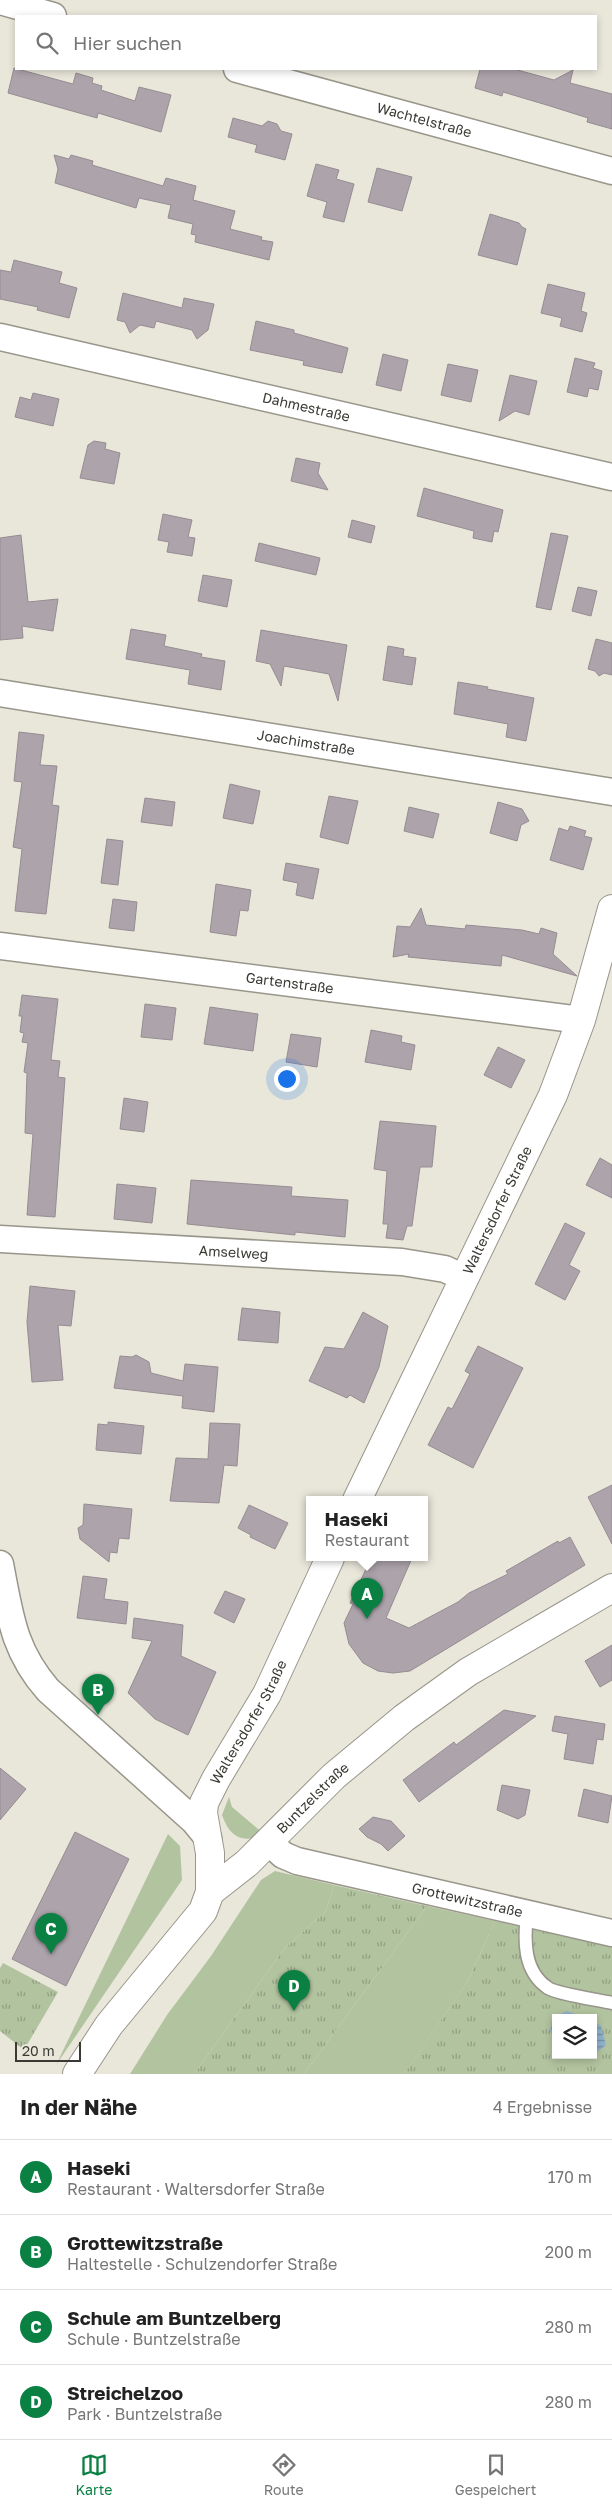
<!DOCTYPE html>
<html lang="de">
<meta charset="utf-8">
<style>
:root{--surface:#fff;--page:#f2f2f2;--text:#222;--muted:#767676;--line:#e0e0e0;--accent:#0b8043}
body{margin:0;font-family:"Golos Text",sans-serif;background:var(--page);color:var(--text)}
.controls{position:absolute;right:15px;bottom:15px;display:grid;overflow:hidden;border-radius:0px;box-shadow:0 2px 8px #0003}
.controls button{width:45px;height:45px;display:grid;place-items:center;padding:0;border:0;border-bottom:1px solid var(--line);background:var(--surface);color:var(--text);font:25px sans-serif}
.scale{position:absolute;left:15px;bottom:12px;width:66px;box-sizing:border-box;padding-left:5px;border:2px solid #3a3934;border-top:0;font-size:14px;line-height:18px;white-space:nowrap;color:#3a3934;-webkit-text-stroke:4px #e9e7da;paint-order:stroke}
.you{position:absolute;left:286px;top:1078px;width:18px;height:18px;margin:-12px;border:4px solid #fff;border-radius:50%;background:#1a73e8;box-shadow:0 0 0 8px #1a73e833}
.badge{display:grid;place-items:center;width:32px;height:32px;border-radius:50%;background:var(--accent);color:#fff;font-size:16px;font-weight:700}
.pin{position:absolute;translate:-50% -41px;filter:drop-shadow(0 1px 2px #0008)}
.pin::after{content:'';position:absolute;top:26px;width:18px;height:15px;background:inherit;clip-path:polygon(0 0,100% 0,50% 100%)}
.popup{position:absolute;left:306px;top:1496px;width:122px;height:65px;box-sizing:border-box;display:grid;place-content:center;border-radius:0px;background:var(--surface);filter:drop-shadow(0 1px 4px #0005);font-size:16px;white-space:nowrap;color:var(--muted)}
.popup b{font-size:19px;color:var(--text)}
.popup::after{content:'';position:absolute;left:50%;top:100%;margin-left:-10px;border:10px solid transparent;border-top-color:var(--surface)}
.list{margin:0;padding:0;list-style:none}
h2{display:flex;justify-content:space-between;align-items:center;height:65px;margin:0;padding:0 20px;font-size:21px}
h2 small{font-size:16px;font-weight:400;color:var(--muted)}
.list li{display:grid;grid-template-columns:32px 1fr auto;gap:15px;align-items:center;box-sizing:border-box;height:75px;padding:0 20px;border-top:1px solid var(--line)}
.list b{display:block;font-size:19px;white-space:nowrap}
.list p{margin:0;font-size:16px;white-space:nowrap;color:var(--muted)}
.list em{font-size:16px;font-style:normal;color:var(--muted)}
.icon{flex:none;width:28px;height:28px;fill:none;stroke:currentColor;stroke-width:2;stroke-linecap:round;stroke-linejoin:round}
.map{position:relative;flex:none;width:612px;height:2074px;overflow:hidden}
.search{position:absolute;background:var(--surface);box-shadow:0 2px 8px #0003;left:15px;right:15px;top:15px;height:55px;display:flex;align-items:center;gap:12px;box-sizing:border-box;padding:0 18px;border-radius:0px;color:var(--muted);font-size:19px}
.sheet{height:365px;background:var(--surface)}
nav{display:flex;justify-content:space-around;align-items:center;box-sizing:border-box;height:70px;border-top:1px solid var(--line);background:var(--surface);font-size:14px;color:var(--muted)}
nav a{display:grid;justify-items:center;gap:2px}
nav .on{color:var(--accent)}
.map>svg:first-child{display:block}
</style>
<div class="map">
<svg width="612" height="2074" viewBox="0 0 612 2074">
<defs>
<pattern id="park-tufts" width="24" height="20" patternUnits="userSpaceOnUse" patternTransform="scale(1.25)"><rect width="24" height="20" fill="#b2c39f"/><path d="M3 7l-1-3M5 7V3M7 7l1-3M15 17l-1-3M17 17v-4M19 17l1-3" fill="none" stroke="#929f82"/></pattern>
<pattern id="water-rules" width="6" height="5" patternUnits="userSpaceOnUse" patternTransform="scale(1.25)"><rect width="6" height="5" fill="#8fb1cd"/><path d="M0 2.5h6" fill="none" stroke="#7691a7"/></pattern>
</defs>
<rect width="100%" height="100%" fill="#e9e7da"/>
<!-- green -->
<g fill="#b2c39f">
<path d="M229,1797L232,1807L264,1834C243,1844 230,1838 222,1815Z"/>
<path d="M168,1834L180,1846L182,1880L56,2065Z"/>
<path d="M275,1871L334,1885L326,1911L284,1949L194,2074H130L167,2015L211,1956L261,1880Z"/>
<path d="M427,1906L495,1921L468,1981L407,2070L404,2074H304Z"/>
</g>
<!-- park -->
<g fill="url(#park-tufts)" fill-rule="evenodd">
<path d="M334,1885L427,1906L304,2074H194L284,1949L326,1911Z"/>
<path d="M495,1921L612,1947V2074H404L468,1981ZM556,2018H593V2055H556Z"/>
<path d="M3,1963L58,1992L24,2050L0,2031V1968Z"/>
</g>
<!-- water -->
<g fill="url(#water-rules)">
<path d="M566,2011L589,2018H556V2039L550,2031L552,2020Z"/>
<path d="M593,2021L601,2026L606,2045L593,2055Z"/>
</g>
<!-- building -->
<g fill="#ada3ab" stroke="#968c93">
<path d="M14,68L73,84L76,73L93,78L92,83L102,86L101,90L135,101L139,87L171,95L161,132L98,113L97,118L8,93Z"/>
<path d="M480,69H514L554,80L573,70L570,83L612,94V129L587,122L588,118L550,106L503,92L502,96L475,88Z"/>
<path d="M233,118L262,126L268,121L277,124L281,131L292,134L285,160L255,152L257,145L228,137Z"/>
<path d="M54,155L69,159L71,155L93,161L92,165L163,186L166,178L196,186L193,200L235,211L230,229L262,237L261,240L273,242L269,260L195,242L196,235L191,234L193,224L168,218L171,205L139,198L136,208L55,183L58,169Z"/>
<path d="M316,164L339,170L336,179L354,184L344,222L323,217L327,202L307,196Z"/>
<path d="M377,168L412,177L402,211L368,202Z"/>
<path d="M490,214L519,223L522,227L526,229L517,265L478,255Z"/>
<path d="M14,260L62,272L59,283L77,288L69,318L37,310L38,307L0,299V270L11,272Z"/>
<path d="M548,284L585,293L581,311L587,313L582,332L560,326L562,318L541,313Z"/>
<path d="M123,293L182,308L184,298L214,304L208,330L197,339L192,330L156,321L154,328L140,325L130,333L125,322L117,320Z"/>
<path d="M256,321L294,330V333L348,348L342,373L303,365L304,361L250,350Z"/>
<path d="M383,354L408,360L401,391L376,385Z"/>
<path d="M575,358L595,363L593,368L602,371L598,390L589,388L587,397L567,392Z"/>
<path d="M448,364L478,370L471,402L441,395Z"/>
<path d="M510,375L537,381L529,415L515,411L499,421Z"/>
<path d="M33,393L59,399L53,426L15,417L20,397L31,400Z"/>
<path d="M94,441L106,443L105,449L120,453L114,484L80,478L88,445Z"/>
<path d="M296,458L320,463L318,473L328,490L291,481Z"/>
<path d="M424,488L503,510L498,532L494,531L492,542L473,538L474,531L417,516Z"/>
<path d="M163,514L192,520L188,537L195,538L192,556L167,552L169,542L158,540Z"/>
<path d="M352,520L375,526L371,543L348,537Z"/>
<path d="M551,533L568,536L551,610L536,607Z"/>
<path d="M21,535L28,602L58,599L53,631L22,626L23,638L0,640V538Z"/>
<path d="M259,543L320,558L316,575L255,561Z"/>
<path d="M203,575L232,580L227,607L198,601Z"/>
<path d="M578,587L597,591L591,616L572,611Z"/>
<path d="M131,629L166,635L164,646L202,654L201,657L225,661L221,690L188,684L190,670L126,659Z"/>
<path d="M261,630L347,645L338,701L329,674L284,666L281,686L270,664L256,661Z"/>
<path d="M596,639L612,643V675L604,673L599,676L595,671L588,669Z"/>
<path d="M388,646L404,649L403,656L416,658L412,685L383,680Z"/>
<path d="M458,682L488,687L487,689L534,698L526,741L506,737L508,724L454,714Z"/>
<path d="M19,732L44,735L40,765L57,766L52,805L59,806L46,914L15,911L22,849L13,847L22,782L14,781Z"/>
<path d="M230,784L260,791L253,824L223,818Z"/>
<path d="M329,796L358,801L348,844L320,837Z"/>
<path d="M145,798L175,802L172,826L141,822Z"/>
<path d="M498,802L522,809L529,821L521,825L517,841L490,833Z"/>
<path d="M409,807L439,814L433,838L404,831Z"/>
<path d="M570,826L586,831L584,836L592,838L583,870L550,860L559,828L568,831Z"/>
<path d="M107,839L123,841L118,885L101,883Z"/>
<path d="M286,863L319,869L313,899L296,895L298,883L283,880Z"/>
<path d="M216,884L251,890L248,911L240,910L236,936L210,932Z"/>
<path d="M113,899L137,902L134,931L109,928Z"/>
<path d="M421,908L426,925L465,929L466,925L522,930L539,934L541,928L557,933L553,954L577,976L502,955L501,966L408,957L409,954L393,957L397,926L410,927Z"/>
<path d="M22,995L58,999L51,1060L60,1061L58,1077L65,1078L55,1217L27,1215L33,1134L25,1133L27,1073L24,1072L28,1043L22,1042L24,1033L20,1032L22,1016H19Z"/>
<path d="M145,1004L176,1008L172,1040L141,1037Z"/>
<path d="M210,1007L258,1014L253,1051L204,1044Z"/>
<path d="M371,1030L402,1036L401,1042L415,1045L411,1070L365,1062Z"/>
<path d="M291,1034L321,1038L317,1067L286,1062Z"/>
<path d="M498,1047L525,1060L511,1088L484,1075Z"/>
<path d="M124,1098L148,1102L144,1132L120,1129Z"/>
<path d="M380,1121L436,1126L432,1167H420L412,1226H407L403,1240L386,1238L388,1224H383L387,1171L374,1169Z"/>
<path d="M600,1158L612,1165V1198L586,1185Z"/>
<path d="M191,1180L292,1187L291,1196L348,1200L345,1237L295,1232V1235L187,1224Z"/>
<path d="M117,1184L156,1188L152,1223L114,1219Z"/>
<path d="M565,1223L585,1233L569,1265L580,1271L565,1300L535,1284Z"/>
<path d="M30,1286L75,1291L71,1326L58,1325L63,1380L32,1382L27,1322Z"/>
<path d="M242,1308L280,1312L278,1343L238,1340Z"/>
<path d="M363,1312L388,1326L379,1367L364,1403L350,1395L347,1398L309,1381L325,1347L344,1349Z"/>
<path d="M478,1346L523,1368L473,1468L428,1445L448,1407L452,1409L470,1374L465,1371Z"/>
<path d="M136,1355L149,1362L151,1373L183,1381L185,1364L218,1367L214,1412L182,1408L183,1396L114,1388L120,1356L132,1357Z"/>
<path d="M108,1422L144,1426L141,1454L96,1450L98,1424L108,1425Z"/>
<path d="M210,1423L240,1424L237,1466L224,1465L219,1503L170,1501L176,1458L208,1459Z"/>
<path d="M612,1485V1544L588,1497Z"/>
<path d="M84,1504L132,1509L129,1539L119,1538L117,1553L110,1552L109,1562L80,1539L78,1528L83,1525Z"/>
<path d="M249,1505L288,1523L275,1549L250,1537L251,1535L238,1528Z"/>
<path d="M570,1537L585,1565L410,1671L393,1673L378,1671L363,1663L349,1644L344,1623L353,1604L350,1603L366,1569L369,1570L375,1558H412L386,1618L409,1628L458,1602L469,1593L508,1574L506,1571L558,1541L559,1543Z"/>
<path d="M83,1576L107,1579L104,1599L128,1602L126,1624L77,1618Z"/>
<path d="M225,1591L245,1599L234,1623L214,1613Z"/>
<path d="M134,1618L183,1625L181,1656L216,1672L188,1735L155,1719L128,1693L152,1641L132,1638Z"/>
<path d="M612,1645V1680L600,1687L585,1661Z"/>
<path d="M504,1710L536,1716L419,1802L403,1780L454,1742L456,1745Z"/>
<path d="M555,1716L605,1724L603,1740L597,1739L593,1764L564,1759L568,1734L552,1731Z"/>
<path d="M0,1768L26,1789L0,1820Z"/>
<path d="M502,1785L530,1790L525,1815L518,1819L497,1810Z"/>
<path d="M584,1789L612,1796L608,1823L578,1816Z"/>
<path d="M373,1817L391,1821L405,1836L388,1851L381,1844L367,1837L359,1829Z"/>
<path d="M75,1832L129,1859L66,1986L12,1959Z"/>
</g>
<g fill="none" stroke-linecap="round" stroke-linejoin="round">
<defs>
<path id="service" d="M527,1913C524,1940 523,1971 548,1988C557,1994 599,2000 612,2003"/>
<g id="minor">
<path d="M0,1L53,16"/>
<path id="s1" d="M237,69L612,171"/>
<path id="s2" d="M0,337L612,477"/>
<path id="s3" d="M0,693L612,792"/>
<path id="s4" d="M0,946L581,1020"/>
<path id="s5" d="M0,1239L402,1262L445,1269L464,1278"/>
<path d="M0,1564C10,1615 13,1650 48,1690L194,1821L208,1838"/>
<path id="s6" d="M269,1842L283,1855L297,1861L612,1933"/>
</g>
<g id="tertiary">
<path id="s7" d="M357,1500L553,1095L581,1020L612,909"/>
<path id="s8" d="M210,1892V1853L203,1813L204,1803L216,1779L267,1694L330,1558"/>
<path id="s9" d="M77,2074L109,2025L203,1911L210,1892L247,1863L334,1776L404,1718L468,1672L612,1588"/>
</g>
</defs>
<!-- service casing -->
<use href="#service" stroke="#98968a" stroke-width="15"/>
<!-- minor casing -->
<use href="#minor" stroke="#98968a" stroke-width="29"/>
<!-- tertiary casing -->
<use href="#tertiary" stroke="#98968a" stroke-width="30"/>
<!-- service -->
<use href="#service" stroke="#fff" stroke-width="12"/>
<!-- minor -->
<use href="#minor" stroke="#fff" stroke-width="26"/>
<!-- tertiary -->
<use href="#tertiary" stroke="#fff" stroke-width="28"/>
</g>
<g text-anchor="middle" stroke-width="4.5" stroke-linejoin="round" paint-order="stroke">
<!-- street labels -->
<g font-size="14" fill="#3a3934" stroke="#e9e7da">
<text dy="5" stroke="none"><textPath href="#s1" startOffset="194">Wachtelstraße</textPath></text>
<text dy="5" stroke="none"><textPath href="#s2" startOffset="314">Dahmestraße</textPath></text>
<text dy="5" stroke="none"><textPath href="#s3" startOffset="310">Joachimstraße</textPath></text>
<text dy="5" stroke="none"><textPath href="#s4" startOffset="292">Gartenstraße</textPath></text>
<text dy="5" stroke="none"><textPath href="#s7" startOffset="322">Waltersdorfer Straße</textPath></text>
<text dy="5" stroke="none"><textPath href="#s5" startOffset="234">Amselweg</textPath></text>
<text dy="5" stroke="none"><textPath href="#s8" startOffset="182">Waltersdorfer Straße</textPath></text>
<text dy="5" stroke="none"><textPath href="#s9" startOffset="366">Buntzelstraße</textPath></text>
<text dy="5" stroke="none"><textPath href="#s6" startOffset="209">Grottewitzstraße</textPath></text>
</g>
</g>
</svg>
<div class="controls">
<button><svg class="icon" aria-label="layers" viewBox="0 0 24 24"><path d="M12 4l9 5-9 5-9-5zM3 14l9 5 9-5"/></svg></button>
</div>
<div class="scale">20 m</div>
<div class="you"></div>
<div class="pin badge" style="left:367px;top:1619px">A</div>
<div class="popup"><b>Haseki</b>Restaurant</div>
<div class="pin badge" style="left:98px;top:1715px">B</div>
<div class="pin badge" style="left:51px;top:1954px">C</div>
<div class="pin badge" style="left:294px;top:2011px">D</div>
<div class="search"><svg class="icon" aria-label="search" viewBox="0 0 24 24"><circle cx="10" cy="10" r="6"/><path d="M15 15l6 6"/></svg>Hier suchen</div>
</div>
<section class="sheet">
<h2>In der Nähe<small>4 Ergebnisse</small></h2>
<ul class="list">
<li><span class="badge">A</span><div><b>Haseki</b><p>Restaurant · Waltersdorfer Straße</p></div><em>170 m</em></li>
<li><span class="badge">B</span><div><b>Grottewitzstraße</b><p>Haltestelle · Schulzendorfer Straße</p></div><em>200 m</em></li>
<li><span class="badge">C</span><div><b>Schule am Buntzelberg</b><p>Schule · Buntzelstraße</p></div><em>280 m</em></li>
<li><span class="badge">D</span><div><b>Streichelzoo</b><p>Park · Buntzelstraße</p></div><em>280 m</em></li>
</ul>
</section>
<nav>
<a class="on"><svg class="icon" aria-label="map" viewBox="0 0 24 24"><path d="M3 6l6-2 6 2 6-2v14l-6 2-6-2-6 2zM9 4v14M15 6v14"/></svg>Karte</a>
<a><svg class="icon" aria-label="directions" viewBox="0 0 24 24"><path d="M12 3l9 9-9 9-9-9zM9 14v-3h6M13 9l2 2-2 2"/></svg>Route</a>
<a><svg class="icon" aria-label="saved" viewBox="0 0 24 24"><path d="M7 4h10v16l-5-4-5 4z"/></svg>Gespeichert</a>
</nav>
